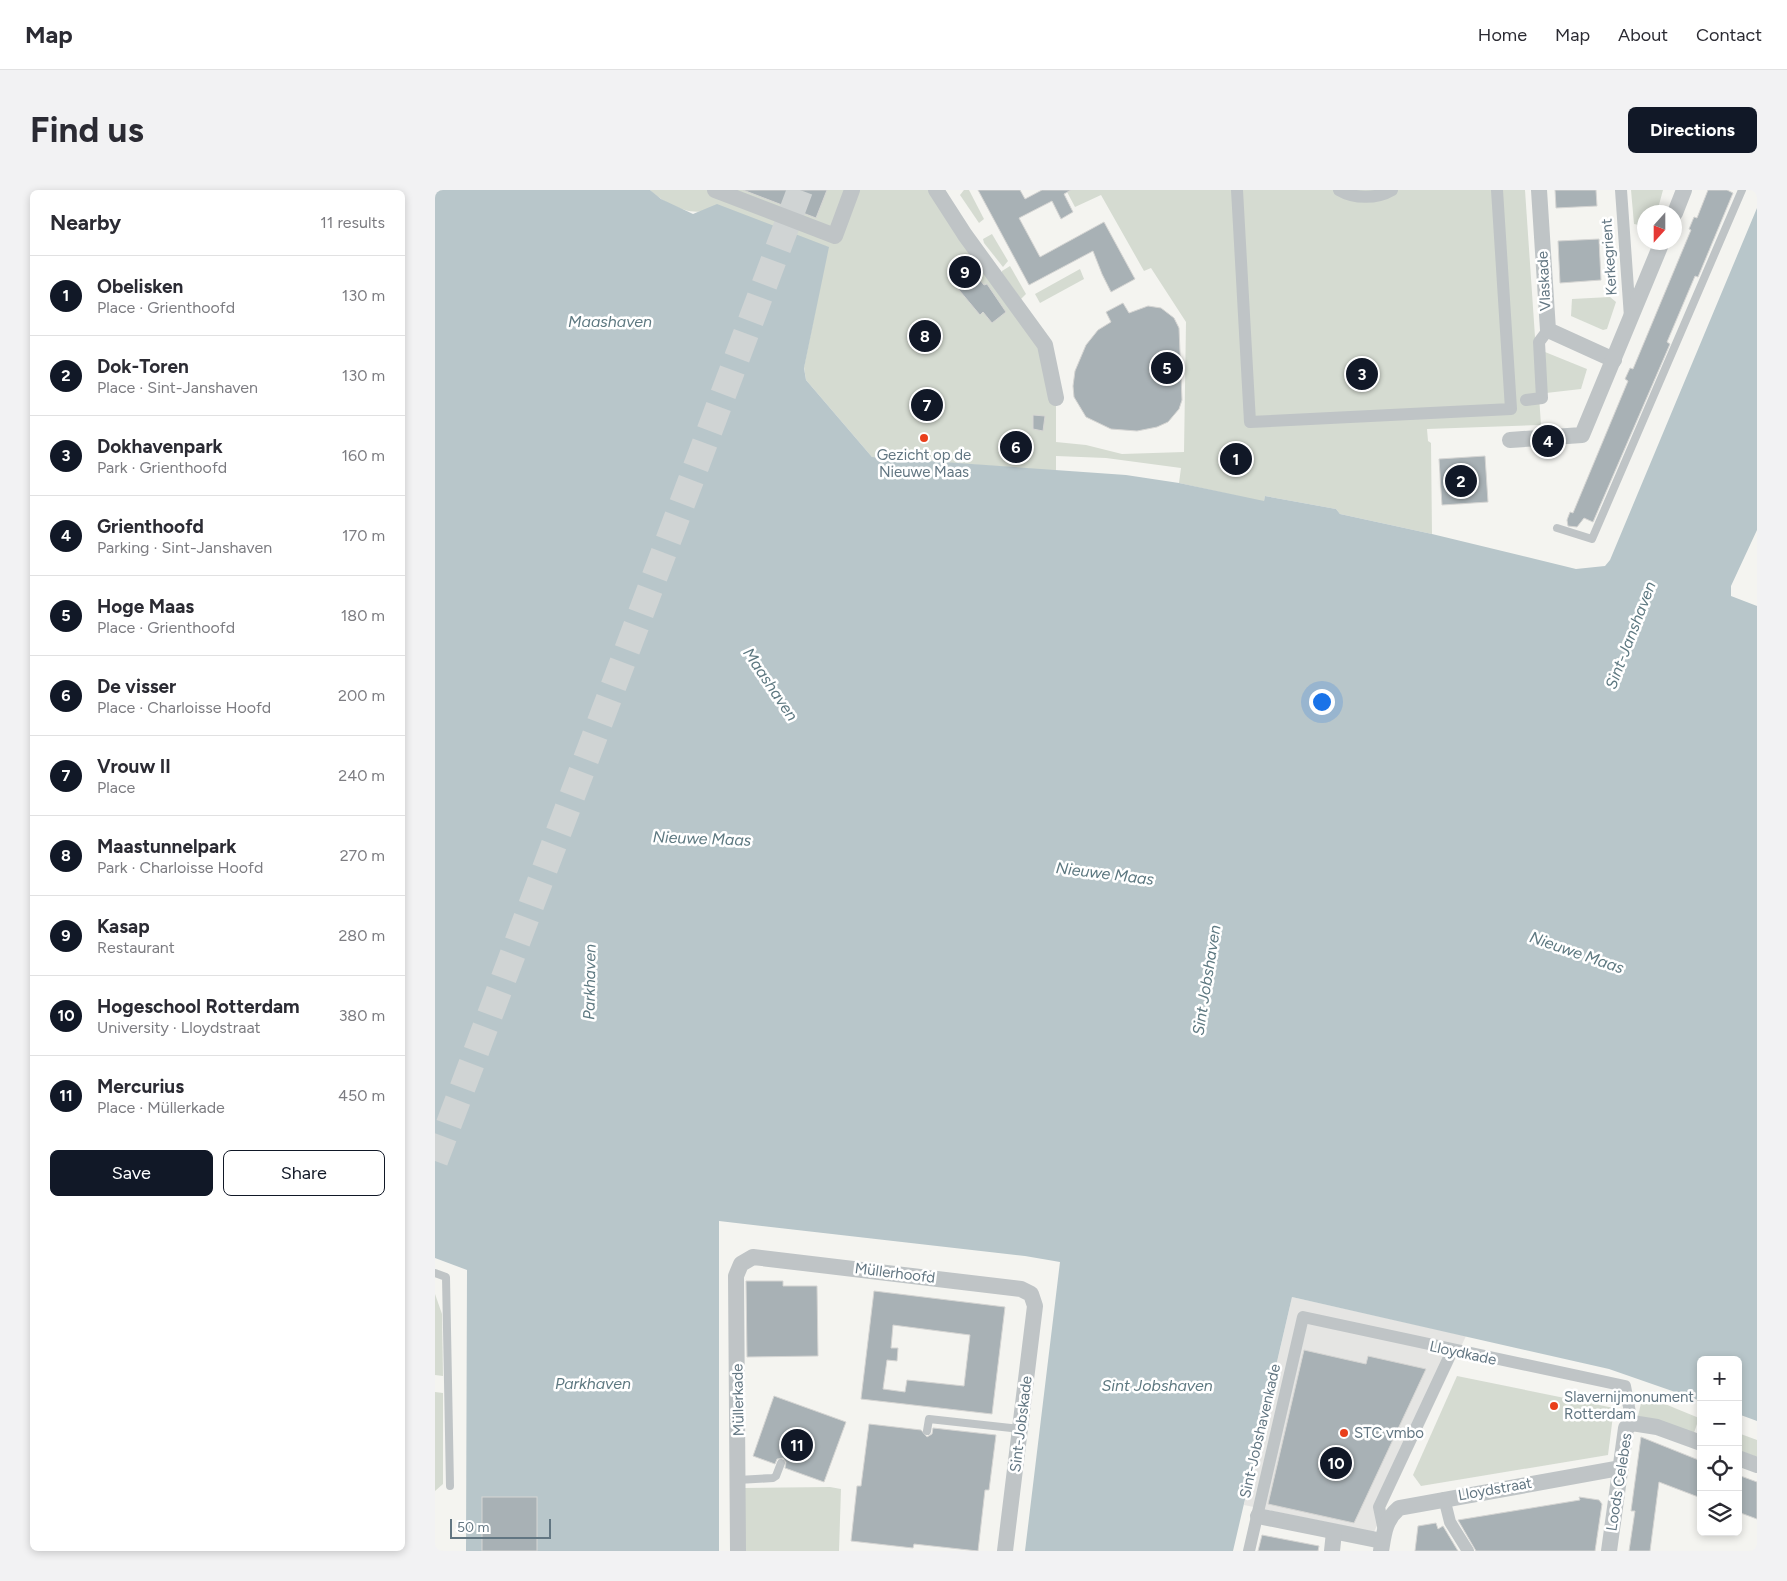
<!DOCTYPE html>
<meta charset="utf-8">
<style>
:root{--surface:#fff;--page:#f2f2f3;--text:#2b2b33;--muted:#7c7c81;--line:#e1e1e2;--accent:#111827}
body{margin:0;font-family:Figtree,sans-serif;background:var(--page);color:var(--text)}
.controls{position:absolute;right:15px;bottom:15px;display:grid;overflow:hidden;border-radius:8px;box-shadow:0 2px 8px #0003}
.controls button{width:45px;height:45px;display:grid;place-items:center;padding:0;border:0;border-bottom:1px solid var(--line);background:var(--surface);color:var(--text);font:25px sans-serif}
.compass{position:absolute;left:1202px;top:15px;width:45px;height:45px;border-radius:50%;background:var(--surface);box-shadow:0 2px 8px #0003;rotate:201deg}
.scale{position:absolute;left:15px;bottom:12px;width:101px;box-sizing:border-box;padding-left:5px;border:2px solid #627682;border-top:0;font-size:14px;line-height:18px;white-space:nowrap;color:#627682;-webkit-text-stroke:4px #fff;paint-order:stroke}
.you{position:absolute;left:886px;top:511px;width:18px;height:18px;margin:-12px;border:4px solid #fff;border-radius:50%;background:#1a73e8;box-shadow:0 0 0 8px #1a73e833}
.badge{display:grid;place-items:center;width:32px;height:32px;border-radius:50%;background:var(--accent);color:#fff;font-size:16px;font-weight:700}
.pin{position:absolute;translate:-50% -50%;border:2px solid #fff;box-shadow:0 1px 5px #0006}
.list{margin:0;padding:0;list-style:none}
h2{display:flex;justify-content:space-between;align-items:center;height:65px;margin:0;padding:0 20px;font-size:21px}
h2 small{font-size:16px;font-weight:400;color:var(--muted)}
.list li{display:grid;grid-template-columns:32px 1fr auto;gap:15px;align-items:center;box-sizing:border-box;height:80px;padding:0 20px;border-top:1px solid var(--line)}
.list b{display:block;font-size:19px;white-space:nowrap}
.list p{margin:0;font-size:16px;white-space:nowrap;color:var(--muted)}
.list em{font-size:16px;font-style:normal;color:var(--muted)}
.actions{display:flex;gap:10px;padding:15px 20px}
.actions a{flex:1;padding:11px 0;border:1px solid var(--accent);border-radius:8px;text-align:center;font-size:18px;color:var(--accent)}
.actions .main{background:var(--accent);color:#fff}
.icon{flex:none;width:28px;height:28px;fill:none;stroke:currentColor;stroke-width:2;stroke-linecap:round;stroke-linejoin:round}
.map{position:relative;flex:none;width:1322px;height:1361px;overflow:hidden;border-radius:8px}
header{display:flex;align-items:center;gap:30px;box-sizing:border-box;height:70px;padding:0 25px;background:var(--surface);border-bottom:1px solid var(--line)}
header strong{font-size:24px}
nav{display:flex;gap:28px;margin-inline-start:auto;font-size:18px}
.intro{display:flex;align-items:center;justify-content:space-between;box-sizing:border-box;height:120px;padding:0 30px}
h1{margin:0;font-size:35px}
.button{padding:12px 22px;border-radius:8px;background:var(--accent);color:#fff;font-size:18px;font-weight:700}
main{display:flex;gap:30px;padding:0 30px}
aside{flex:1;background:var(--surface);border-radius:8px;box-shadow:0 2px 8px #0003}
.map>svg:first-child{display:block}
</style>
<header>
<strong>Map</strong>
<nav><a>Home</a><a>Map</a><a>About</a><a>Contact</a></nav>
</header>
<div class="intro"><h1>Find us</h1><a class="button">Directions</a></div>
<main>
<aside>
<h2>Nearby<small>11 results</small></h2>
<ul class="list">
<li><span class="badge">1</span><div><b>Obelisken</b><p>Place · Grienthoofd</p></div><em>130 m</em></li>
<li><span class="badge">2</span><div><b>Dok-Toren</b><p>Place · Sint-Janshaven</p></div><em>130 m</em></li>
<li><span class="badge">3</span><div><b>Dokhavenpark</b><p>Park · Grienthoofd</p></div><em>160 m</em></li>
<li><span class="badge">4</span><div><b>Grienthoofd</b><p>Parking · Sint-Janshaven</p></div><em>170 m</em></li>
<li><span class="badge">5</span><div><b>Hoge Maas</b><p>Place · Grienthoofd</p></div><em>180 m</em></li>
<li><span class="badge">6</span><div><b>De visser</b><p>Place · Charloisse Hoofd</p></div><em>200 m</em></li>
<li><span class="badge">7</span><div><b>Vrouw II</b><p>Place</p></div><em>240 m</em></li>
<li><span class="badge">8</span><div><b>Maastunnelpark</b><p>Park · Charloisse Hoofd</p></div><em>270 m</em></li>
<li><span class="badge">9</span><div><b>Kasap</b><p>Restaurant</p></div><em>280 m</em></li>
<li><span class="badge">10</span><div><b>Hogeschool Rotterdam</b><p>University · Lloydstraat</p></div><em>380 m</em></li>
<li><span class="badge">11</span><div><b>Mercurius</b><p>Place · Müllerkade</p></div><em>450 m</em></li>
</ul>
<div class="actions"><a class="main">Save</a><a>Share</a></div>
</aside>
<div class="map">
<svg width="1322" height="1361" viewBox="0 0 1322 1361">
<rect width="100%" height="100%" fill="#f4f4f0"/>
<!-- built -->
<path fill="#e5e5e3" d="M857,1107L1031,1146L939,1342L809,1315Z"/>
<!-- green -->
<g fill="#d5dbd1">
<path d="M215,0H501L598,137L621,208V252L651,255L687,264L749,262L751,132L716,78L709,81L666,5L640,17L631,0H1090L1106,235L992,239L993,251L996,253L997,344L905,324L901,319L830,306L829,312L744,293L746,278L671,268L621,266V281L437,267L371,190L369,177L393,57L269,21C252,25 227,12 215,0Z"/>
<path d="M529,0H534L549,29L544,33L525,5Z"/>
<path d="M1196,0H1228L1222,22H1210L1209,31L1204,35L1199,34Z"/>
<path d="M557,44L573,71L568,77L549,53L548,49Z"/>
<path d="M575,76L591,104L586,109L567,83V81Z"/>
<path d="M645,79L649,89L605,113L600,104Z"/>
<path d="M1175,107L1181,112L1172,139L1168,140L1136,126L1137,109Z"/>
<path d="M1110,162L1152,179L1146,199L1111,203Z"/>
<path d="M0,1104L7,1124L8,1186L0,1185Z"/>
<path d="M1022,1186L1179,1218L1173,1265L986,1296L978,1285Z"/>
<path d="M0,1202L8,1203V1294L0,1301Z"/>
<path d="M1208,1205L1264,1228L1259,1243L1203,1226Z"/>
<path d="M1303,1243L1322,1250V1267L1303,1260Z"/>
<path d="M395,1297L406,1299L404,1361H310L309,1298Z"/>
</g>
<!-- water -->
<path fill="#b8c6ca" d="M0,0H215L226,9L258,24L282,14L394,57L369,178L371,190L437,267L691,285L744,293L829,311L830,306L901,319L905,324L997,344L1141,379L1170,376L1175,370L1322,18V340L1296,396V406L1322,416V1231L1303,1224V1170H1266V1211L1174,1179L857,1107L798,1361H590L625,1072L590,1066L284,1031V1361H31L32,1080L0,1068Z"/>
<!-- building -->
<g fill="#a8b1b5" stroke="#d5d5d3" fill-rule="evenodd">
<path d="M308,0H392L381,28Z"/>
<path d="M543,0H585L590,9L607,0H636L629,4L638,22L626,29L617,11L584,28L605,67L669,32L700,89L676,102L667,84L658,61L594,95Z"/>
<path d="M1120,0H1161L1162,16L1121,18Z"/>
<path d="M1273,0H1292L1298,3L1263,87L1260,86L1232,152L1235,154L1158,332L1149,328L1142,337L1133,336L1132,330L1135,322L1138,323L1193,191L1190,189L1195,178L1198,179L1256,40L1254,39L1259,27L1262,28Z"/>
<path d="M1164,49L1166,90L1125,93L1123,51Z"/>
<path d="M527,76L536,86L539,83L549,95L552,94L571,122L557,133L548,122L545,125L514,88Z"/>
<path d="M688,113L694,123L713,116L726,118L739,128L744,138L747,210L744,219L733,232L722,237L702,241L676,239L651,227L639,207L638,196L640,181L651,155L663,140L676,132L671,122Z"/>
<path d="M598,225L610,226L608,241L598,239Z"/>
<path d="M1050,266L1053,312L1007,315L1004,269Z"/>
<path d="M311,1091H348V1096H382L383,1166L312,1167Z"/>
<path d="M439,1101L570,1117L557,1224L426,1209ZM458,1135L535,1145L529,1196L472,1190L470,1202L448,1199L452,1170L462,1171L463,1158H456Z"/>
<path d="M869,1160L931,1174L933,1166L991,1179L919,1333L833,1314Z"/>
<path d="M339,1206L411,1232L389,1292L350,1278L351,1272L348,1268L342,1269L340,1274L318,1266Z"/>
<path d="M434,1234L486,1240L492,1247L497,1244L498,1238L561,1245L554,1300H550L543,1361L479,1354L478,1358L416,1351L422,1296H426Z"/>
<path d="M1206,1247L1266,1271V1308L1224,1292L1215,1361H1194L1200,1321H1196Z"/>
<path d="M1303,1285L1322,1292V1329L1303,1322Z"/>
<rect x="47" y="1307" width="55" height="54"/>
<path d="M1144,1307L1164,1310L1167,1314L1160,1361H1041L1023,1330L1145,1310Z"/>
<path d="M1001,1333L1003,1339L1008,1336L1023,1361H980L983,1336Z"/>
<path d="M827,1345L884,1356L883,1361H823Z"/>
</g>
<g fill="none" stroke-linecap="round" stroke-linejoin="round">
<!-- trunk-tunnel -->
<path stroke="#d0d4d4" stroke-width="26" stroke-dasharray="26 13" stroke-linecap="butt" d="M0,971L365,0"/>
<!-- service -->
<g stroke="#bfc4c6" stroke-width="8">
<path d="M1122,338L1157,349L1307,0"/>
<path d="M0,1083L11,1087L15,1296"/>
<path d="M492,1241L494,1229L585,1239"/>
<path d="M303,1290L338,1288L341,1286L346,1273"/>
</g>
<!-- pedestrian -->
<g stroke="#bfc4c6" stroke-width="12">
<path d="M802,0L815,232L1076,219L1062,0"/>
<path d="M904,0C919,9 942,9 957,0"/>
<path d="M1186,0L1195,127"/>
<path d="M1091,210L1107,208L1104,152L1113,140"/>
<path d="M1009,1308L1015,1332L1033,1361"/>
<path d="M949,1341L944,1317L1017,1161"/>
<path d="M814,1361L868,1127L1190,1196L1197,1233"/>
</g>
<!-- minor -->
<g stroke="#bfc4c6" stroke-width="16">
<path d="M280,0L400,46L417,0"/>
<path d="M501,0L530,45L610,155L621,208"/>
<path d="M1104,0L1113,140L1179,170"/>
<path d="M1240,23L1249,0"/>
<path d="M1075,250L1147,245L1227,52"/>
<path d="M1303,1268L1322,1275"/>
<path d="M823,1326L947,1351"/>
<path d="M303,1361L301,1086L306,1074L318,1067L586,1099L596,1104L600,1116L570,1361"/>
<path d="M897,1361L899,1342"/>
<path d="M946,1361C949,1343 950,1330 964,1318L1185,1278"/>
<path d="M1174,1361L1191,1238L1197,1233L1222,1237L1266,1253"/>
</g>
</g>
<!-- markers -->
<g fill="#e93f1b" stroke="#fff" stroke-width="2">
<circle cx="489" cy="248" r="5"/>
<circle cx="1119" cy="1216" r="5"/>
<circle cx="909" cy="1243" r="5"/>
</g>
<g text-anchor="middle" stroke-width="5" stroke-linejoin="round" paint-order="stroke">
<!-- street labels -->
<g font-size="15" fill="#627682" stroke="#fff">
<text transform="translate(1174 67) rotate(-94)" y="5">Kerkegrient</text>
<text transform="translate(1109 91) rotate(-93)" y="5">Vlaskade</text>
<text transform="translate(460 1083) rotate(7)" y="5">Müllerhoofd</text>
<text transform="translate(1028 1163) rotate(12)" y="5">Lloydkade</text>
<text transform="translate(303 1210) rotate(-91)" y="5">Müllerkade</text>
<text transform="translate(586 1234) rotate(-83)" y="5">Sint-Jobskade</text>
<text transform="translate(825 1241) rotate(-77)" y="5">Sint-Jobshavenkade</text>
<text transform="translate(1184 1292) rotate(-81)" y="5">Loods Celebes</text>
<text transform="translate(1060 1299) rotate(-10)" y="5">Lloydstraat</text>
</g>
<!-- poi labels -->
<g font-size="15" fill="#627682" stroke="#fff" text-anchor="start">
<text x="489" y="270" text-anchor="middle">Gezicht op de<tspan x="489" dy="17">Nieuwe Maas</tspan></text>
<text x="1129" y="1212">Slavernijmonument<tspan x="1129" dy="17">Rotterdam</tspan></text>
<text x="919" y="1248">STC vmbo</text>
</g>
<!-- water labels -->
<g font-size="16" font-style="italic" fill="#5d7880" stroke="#fff">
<text x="175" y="137">Maashaven</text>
<text transform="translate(1195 445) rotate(-69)" y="6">Sint-Janshaven</text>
<text transform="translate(336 494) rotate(56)" y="6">Maashaven</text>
<text transform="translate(267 648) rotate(2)" y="6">Nieuwe Maas</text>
<text transform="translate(670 683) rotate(7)" y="6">Nieuwe Maas</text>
<text transform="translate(1142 762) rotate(19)" y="6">Nieuwe Maas</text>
<text transform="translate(771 790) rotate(-81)" y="6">Sint Jobshaven</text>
<text transform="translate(154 792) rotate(-89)" y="6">Parkhaven</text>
<text x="158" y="1199">Parkhaven</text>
<text x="722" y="1201">Sint Jobshaven</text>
</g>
</g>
</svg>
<div class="controls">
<button>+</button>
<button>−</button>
<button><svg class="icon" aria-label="locate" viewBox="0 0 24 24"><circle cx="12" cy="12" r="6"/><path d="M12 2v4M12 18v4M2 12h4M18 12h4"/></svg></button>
<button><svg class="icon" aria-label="layers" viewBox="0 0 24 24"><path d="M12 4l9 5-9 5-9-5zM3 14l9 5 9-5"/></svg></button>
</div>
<svg class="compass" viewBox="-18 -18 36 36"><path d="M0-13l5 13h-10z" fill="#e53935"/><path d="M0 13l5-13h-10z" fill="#7c7c81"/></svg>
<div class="scale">50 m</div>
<div class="you"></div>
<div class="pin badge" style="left:801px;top:269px">1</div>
<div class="pin badge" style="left:1026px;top:291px">2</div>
<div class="pin badge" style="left:927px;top:184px">3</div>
<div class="pin badge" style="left:1113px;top:251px">4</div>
<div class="pin badge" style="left:732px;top:178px">5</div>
<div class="pin badge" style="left:581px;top:257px">6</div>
<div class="pin badge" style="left:492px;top:215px">7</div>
<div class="pin badge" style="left:490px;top:146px">8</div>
<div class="pin badge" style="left:530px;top:82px">9</div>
<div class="pin badge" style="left:901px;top:1273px">10</div>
<div class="pin badge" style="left:362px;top:1255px">11</div>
</div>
</main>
